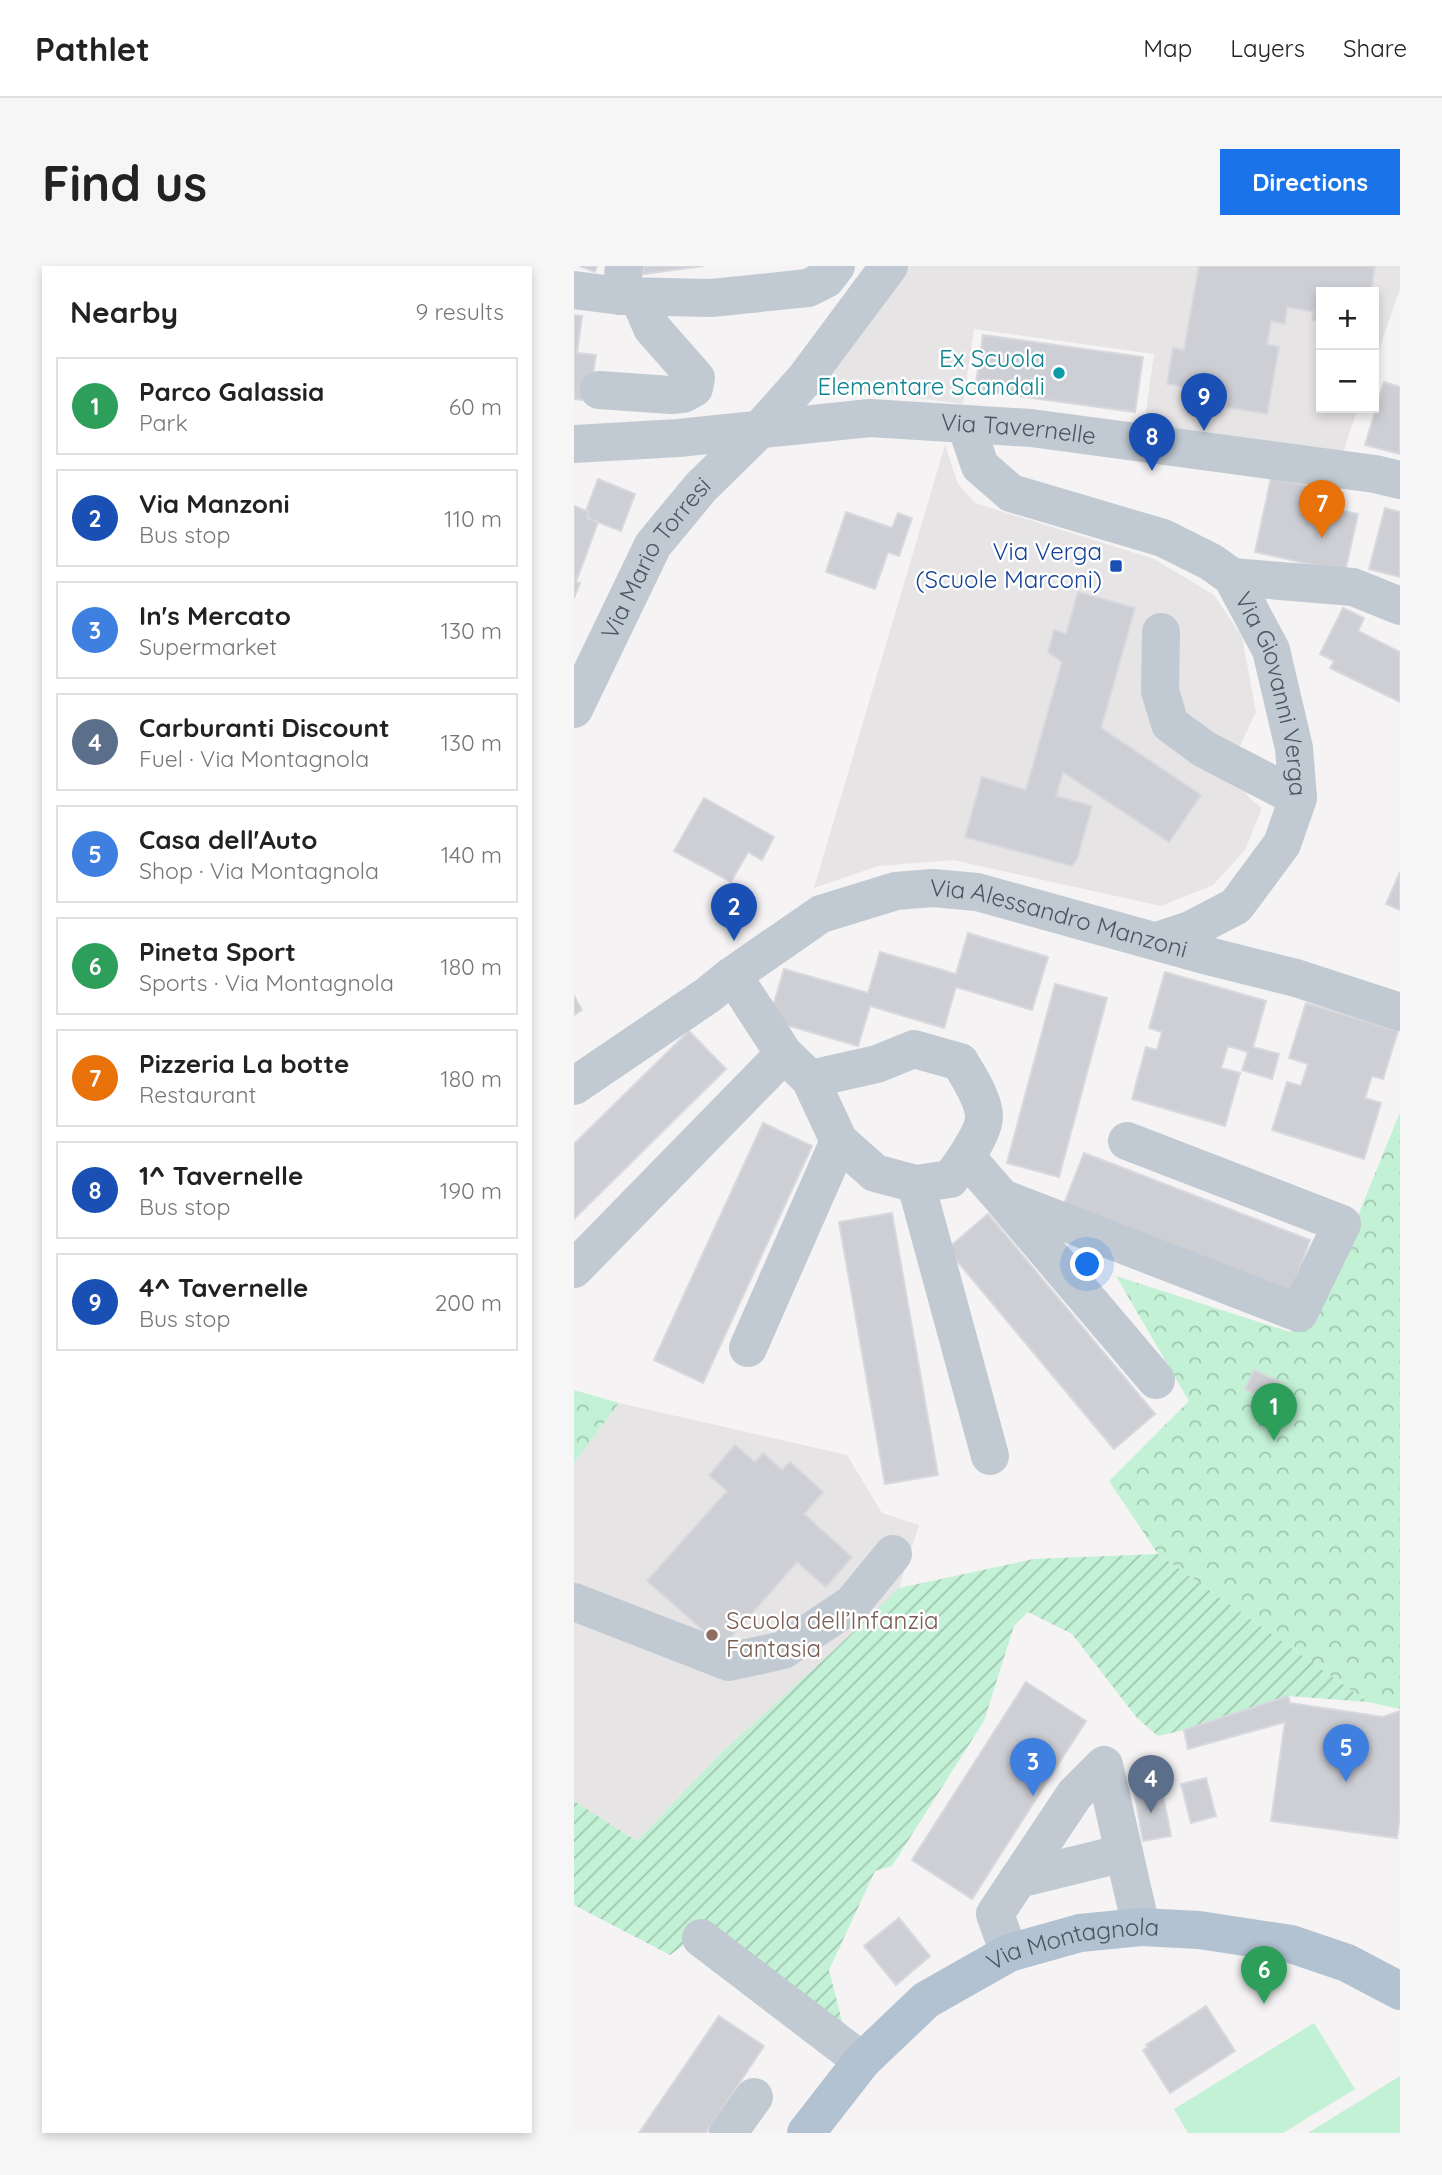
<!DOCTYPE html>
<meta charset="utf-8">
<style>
:root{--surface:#fff;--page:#f6f6f6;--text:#222;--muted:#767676;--line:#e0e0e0;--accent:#1a73e8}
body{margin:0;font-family:Quicksand,sans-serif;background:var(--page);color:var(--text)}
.controls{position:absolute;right:21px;top:21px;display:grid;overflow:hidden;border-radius:0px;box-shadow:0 4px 10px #0003}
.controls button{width:63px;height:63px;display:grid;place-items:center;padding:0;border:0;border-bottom:2px solid var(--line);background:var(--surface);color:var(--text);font:35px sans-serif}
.you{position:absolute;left:514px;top:999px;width:24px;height:24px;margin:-18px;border:5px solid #fff;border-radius:50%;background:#1a73e8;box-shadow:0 0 0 10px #1a73e833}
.badge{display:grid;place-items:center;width:46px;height:46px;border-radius:50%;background:var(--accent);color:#fff;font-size:23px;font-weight:700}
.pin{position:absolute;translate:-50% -58px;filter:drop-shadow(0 2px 4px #0008)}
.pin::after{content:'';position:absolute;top:37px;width:24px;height:21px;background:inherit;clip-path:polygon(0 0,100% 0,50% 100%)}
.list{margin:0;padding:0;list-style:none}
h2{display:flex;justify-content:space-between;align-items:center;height:91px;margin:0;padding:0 28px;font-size:30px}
h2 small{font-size:23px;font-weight:400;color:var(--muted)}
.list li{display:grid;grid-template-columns:46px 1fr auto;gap:21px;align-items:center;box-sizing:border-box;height:98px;margin:0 14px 14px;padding:0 14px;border:2px solid var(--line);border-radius:0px}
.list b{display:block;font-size:26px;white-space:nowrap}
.list p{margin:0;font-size:23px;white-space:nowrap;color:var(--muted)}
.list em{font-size:23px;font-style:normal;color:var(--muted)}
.map{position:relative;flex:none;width:826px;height:1867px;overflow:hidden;border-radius:0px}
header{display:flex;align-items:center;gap:42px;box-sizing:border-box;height:98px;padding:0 35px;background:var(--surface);border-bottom:2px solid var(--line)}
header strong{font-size:33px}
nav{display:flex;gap:38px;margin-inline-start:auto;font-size:24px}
.intro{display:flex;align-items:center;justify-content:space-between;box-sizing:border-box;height:168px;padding:0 42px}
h1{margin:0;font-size:49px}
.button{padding:18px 32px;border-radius:0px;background:var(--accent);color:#fff;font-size:24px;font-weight:700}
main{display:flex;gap:42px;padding:0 42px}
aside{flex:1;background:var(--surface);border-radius:0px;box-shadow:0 4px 10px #0003}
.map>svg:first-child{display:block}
</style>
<header>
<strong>Pathlet</strong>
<nav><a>Map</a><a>Layers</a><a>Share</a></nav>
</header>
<div class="intro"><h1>Find us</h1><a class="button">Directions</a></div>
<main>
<aside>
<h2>Nearby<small>9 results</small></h2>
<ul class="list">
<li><span class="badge" style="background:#2e9e5b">1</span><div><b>Parco Galassia</b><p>Park</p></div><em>60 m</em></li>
<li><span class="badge" style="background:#1a4fb4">2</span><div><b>Via Manzoni</b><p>Bus stop</p></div><em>110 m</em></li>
<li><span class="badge" style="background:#3f7fe0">3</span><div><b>In's Mercato</b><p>Supermarket</p></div><em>130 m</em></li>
<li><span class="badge" style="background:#5c6f8a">4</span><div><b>Carburanti Discount</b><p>Fuel · Via Montagnola</p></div><em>130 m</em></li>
<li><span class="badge" style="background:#3f7fe0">5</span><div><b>Casa dell'Auto</b><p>Shop · Via Montagnola</p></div><em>140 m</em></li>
<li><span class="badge" style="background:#2e9e5b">6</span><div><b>Pineta Sport</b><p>Sports · Via Montagnola</p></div><em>180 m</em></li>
<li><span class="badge" style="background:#e8710a">7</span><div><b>Pizzeria La botte</b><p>Restaurant</p></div><em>180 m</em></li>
<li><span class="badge" style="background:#1a4fb4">8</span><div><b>1^ Tavernelle</b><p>Bus stop</p></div><em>190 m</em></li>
<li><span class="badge" style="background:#1a4fb4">9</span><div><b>4^ Tavernelle</b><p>Bus stop</p></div><em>200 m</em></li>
</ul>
</aside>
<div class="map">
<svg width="826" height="1867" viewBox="0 0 826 1867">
<defs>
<pattern id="park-crowns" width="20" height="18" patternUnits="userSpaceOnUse" patternTransform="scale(1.75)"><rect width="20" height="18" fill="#c3f1d5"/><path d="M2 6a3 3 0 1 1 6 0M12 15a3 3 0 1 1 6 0" fill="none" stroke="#a0c6b0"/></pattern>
<pattern id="garden-furrows" width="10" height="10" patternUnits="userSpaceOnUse" patternTransform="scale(1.75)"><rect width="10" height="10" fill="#c3f1d5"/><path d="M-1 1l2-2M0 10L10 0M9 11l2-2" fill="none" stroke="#a0c6b0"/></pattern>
</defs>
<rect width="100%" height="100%" fill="#f5f3f3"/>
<!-- education -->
<g fill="#e6e4e5">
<path d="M331,0H826V23L800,98V26H747V142H784L769,186L570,160L580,88L400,63L389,138L276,123L257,112L254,96Z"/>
<path d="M371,179L384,218L401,237L580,293L640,329L668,371L682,446L664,484L661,507L675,532L688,542L671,584L639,619L587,640L379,594L304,600L240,622Z"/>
<path d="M45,1137L273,1189L308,1247L345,1259L325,1322L258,1386L147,1487L63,1575L0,1535V1197Z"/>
</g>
<!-- grass -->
<g fill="#c3f1d5">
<path d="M740,1757L781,1823L709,1867H614L600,1843Z"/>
<path d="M826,1810V1867H734Z"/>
</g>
<!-- park -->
<g fill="url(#park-crowns)">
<path d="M826,846V1443L794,1436L584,1288L535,1215L615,1135L542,1010L716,1066L745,1046Z"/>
<path d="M0,1124L45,1137L0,1197Z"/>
</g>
<!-- garden -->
<path fill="url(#garden-furrows)" d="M584,1288L794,1436L714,1430L610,1464L584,1470L563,1452L498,1368L454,1346L440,1360L410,1455L318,1600L301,1605L255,1704L270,1763L134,1661L96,1689L0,1639V1535L63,1575L147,1487L258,1386L325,1322L460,1293Z"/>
<!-- building -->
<g fill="#cdcfd5" stroke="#d7d9de" stroke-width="2">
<path d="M6,0H23L21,6Z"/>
<path d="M69,0H129L69,8Z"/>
<path d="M625,0H801L797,26H747V55L738,54L740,46L713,41L711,58L697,55L693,78L705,81L693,148L652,141L655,128L593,118L599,82L610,84Z"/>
<path d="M0,49L8,50L3,87L22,89L15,135L0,133Z"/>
<path d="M409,69L569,91L561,146L401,124Z"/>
<path d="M810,116L826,121V188L791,179Z"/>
<path d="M697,212L769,227L765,244L784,248L771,306L681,286Z"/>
<path d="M24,213L61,228L47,265L13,252L15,246L12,245Z"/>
<path d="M0,240L15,246L13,252L24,256L2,316L6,317L0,332Z"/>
<path d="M811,242L826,246V311L795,303Z"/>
<path d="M272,246L318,262L324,247L338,252L325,290L314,286L301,323L252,306Z"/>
<path d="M504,326L561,342L527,462L627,529L595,576L489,506L482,530L518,540L503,593L498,600L391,571L408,511L452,524L488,396L474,386L480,364L492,368Z"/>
<path d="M769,342L790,352L784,365L826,386V436L756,402L760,395L746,388Z"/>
<path d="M130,532L200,571L188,594L174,586L157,616L100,585Z"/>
<path d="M826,606V644L812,638Z"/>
<path d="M394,667L474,691L458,744L382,721L370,762L296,740L284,780L195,754L210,703L294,727L306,686L382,708Z"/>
<path d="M591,706L692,735L679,781L705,788L698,813L668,804L674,786L654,780L647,802L666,807L651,860L558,833L572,781L583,784L588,766L575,762Z"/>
<path d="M481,718L533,732L485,911L433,897Z"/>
<path d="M0,730L8,744L0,749Z"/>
<path d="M732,737L824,765L809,813L798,810L791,832L807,837L790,893L698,864L713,816L727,820L734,798L715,792Z"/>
<path d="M115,765L152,803L0,953V878Z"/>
<path d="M189,857L238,880L129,1117L80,1094Z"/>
<path d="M510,887L736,974L717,1025L490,938Z"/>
<path d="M318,947L364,1209L311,1218L265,956Z"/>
<path d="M414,948L581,1148L540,1183L373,983Z"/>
<path d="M680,1104L708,1117L699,1136L671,1123Z"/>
<path d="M161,1179L181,1196L189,1187L208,1204L216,1196L249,1226L230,1248L278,1291L252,1321L223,1296L148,1381L73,1315L153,1225L135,1209Z"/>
<path d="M452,1416L512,1455L398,1633L338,1594Z"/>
<path d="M714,1430L716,1437L809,1451L826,1445V1549L823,1572L697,1555L711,1456L614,1483L610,1464Z"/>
<path d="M632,1512L642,1550L617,1557L607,1518Z"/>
<path d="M586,1513L597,1570L569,1575L559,1518Z"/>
<path d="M325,1652L356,1690L322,1719L290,1680Z"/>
<path d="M632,1740L661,1785L596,1827L569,1784L574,1781L572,1779Z"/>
<path d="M145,1750L190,1780L132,1867H65Z"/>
</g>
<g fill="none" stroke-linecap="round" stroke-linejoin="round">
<!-- minor -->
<g stroke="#c1cad2" stroke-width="38">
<path d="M50,0L47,30L137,32L234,22L252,13L262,0"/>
<path d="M0,24L47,30"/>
<path d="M25,124L97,129L109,128L120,122L122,112L78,62L65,32"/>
<path id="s1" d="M392,159L406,200L437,227L589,272L637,296L658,311L697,384L720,482L724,532L708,578L662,640L616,664L583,675"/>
<path id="s2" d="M0,178L104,172L296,152L457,162L801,208L826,214"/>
<path d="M658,311L779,321L826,340"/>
<path d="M587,366L586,425L596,458L630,483L724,532"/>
<path id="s3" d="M0,443L79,279L127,221L187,162L230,114L315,0"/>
<path d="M156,711L169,725L210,788L236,813L265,875L301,907L342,918L376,913C386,901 410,867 410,851C410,833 394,810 386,796L340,783L303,798L236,813"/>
<path id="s4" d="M0,820L134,729L156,711L247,648L322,625L359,622L403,626L630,689L722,712L826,746"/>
<path d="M393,892L428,932L725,1047L768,958L553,875"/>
<path d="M342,918L416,1190"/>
<path d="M431,936L582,1114"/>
<path d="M0,1003L210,788"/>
<path d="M174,1082L265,875"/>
<path d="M0,1336L155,1396L209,1384L278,1338L319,1288"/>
<path d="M444,1613L550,1587"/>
<path d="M127,1672L288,1795"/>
<path d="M435,1687L421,1648L501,1528L530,1499L567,1661"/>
<path d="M154,1867L180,1831"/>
</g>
<!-- major -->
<path stroke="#b3c2d1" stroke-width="38" id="s5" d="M232,1867L288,1795L352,1734L435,1687L506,1667L567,1661L625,1664L717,1678L773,1697L826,1725"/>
</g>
<!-- markers -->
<circle fill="#0f9aa8" stroke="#fff" stroke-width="2.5" cx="485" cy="107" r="7"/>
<rect fill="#1a4fb4" stroke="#fff" stroke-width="2.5" x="535" y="293" width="14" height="14" rx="3.5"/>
<circle fill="#8d6e63" stroke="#fff" stroke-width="2.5" cx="138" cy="1369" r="7"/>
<g text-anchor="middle" stroke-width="5" stroke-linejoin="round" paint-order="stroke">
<!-- culture labels -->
<g font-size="24" fill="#0d838f" stroke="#fff" text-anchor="end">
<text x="471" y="101">Ex Scuola<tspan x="471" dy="28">Elementare Scandali</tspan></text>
</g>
<!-- street labels -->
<g font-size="24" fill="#4a5661" stroke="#fff">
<text dy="8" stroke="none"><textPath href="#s2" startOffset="446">Via Tavernelle</textPath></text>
<text dy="8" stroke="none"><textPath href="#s3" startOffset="172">Via Mario Torresi</textPath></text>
<text dy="8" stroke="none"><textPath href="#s1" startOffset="448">Via Giovanni Verga</textPath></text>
<text dy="8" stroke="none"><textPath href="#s4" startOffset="546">Via Alessandro Manzoni</textPath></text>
<text dy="8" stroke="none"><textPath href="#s5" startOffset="340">Via Montagnola</textPath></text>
</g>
<!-- transit labels -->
<g font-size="24" fill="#164399" stroke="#fff" text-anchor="end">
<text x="528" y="294">Via Verga<tspan x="528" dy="28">(Scuole Marconi)</tspan></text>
</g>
<!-- education labels -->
<g font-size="24" fill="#785e54" stroke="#fff" text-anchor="start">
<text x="152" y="1363">Scuola dell’Infanzia<tspan x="152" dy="28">Fantasia</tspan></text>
</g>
</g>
</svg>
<div class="controls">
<button>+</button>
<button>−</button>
</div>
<div class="you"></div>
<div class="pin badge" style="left:700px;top:1175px;background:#2e9e5b">1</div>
<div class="pin badge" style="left:160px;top:675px;background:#1a4fb4">2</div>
<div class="pin badge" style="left:459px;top:1530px;background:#3f7fe0">3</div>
<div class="pin badge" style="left:577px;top:1547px;background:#5c6f8a">4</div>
<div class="pin badge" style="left:772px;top:1516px;background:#3f7fe0">5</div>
<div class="pin badge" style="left:690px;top:1738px;background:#2e9e5b">6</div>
<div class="pin badge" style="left:748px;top:272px;background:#e8710a">7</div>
<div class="pin badge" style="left:578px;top:205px;background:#1a4fb4">8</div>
<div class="pin badge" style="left:630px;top:165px;background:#1a4fb4">9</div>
</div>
</main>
